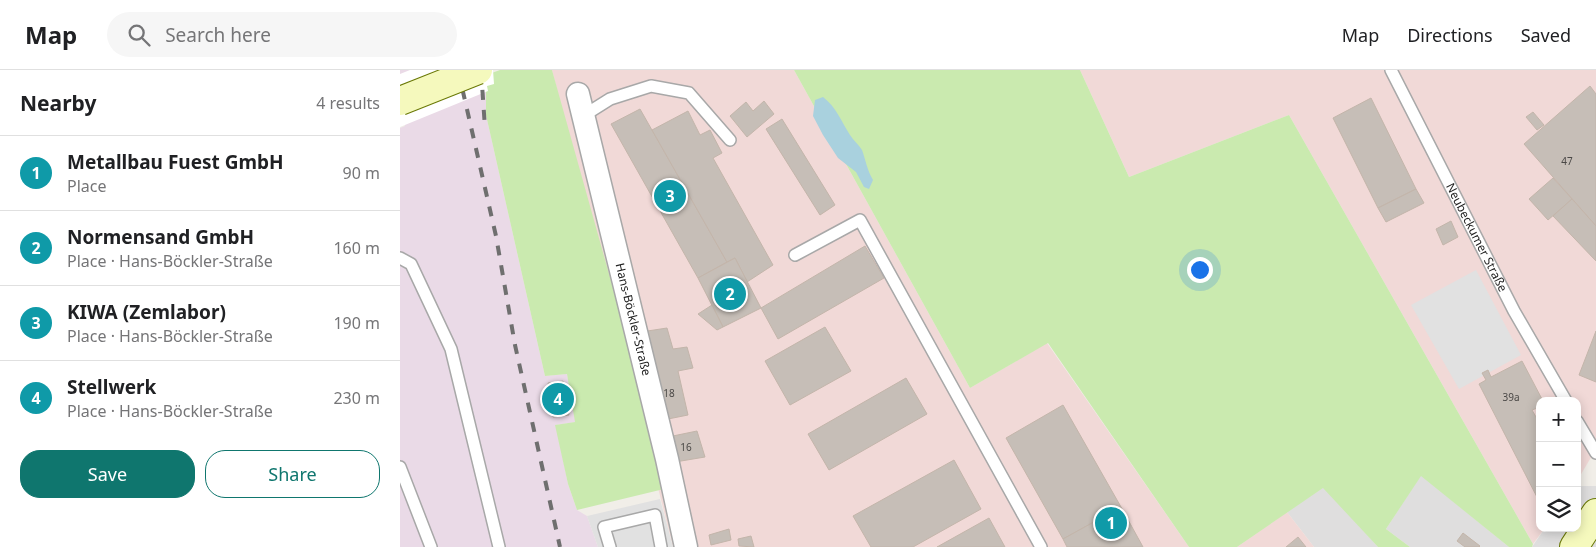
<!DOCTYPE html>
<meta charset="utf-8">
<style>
:root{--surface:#fff;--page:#f6f6f6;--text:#202124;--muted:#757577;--line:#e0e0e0;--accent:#0f766e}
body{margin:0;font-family:"Noto Sans",sans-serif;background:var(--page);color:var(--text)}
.controls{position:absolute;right:15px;bottom:15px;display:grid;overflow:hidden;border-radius:10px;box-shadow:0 2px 12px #0003}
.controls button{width:45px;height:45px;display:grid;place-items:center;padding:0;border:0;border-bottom:1px solid var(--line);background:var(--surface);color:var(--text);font:25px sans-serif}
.you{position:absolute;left:799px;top:199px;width:18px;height:18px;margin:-12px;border:4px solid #fff;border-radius:50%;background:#1a73e8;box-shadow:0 0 0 8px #1a73e833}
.badge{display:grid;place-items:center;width:32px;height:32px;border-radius:50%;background:var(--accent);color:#fff;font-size:16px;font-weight:700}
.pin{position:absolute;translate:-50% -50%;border:2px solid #fff;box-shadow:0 1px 5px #0006}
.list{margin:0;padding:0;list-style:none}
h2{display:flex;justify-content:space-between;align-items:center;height:65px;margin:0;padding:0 20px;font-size:21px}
h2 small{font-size:16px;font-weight:400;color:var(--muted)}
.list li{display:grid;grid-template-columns:32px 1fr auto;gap:15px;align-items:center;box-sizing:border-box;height:75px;padding:0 20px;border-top:1px solid var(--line)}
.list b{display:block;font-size:19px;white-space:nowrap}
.list p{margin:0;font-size:16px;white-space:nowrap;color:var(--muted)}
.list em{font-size:16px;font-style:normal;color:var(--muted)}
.actions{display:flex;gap:10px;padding:15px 20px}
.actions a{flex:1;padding:11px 0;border:1px solid var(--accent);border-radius:20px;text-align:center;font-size:18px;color:var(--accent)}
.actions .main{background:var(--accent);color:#fff}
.icon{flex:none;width:28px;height:28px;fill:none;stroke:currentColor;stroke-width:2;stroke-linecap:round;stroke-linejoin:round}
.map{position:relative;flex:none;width:1196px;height:477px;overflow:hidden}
header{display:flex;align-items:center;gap:30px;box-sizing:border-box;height:70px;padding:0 25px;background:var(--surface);border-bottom:1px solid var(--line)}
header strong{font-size:24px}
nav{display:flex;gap:28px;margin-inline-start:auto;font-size:18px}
.search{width:350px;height:45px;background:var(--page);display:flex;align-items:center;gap:12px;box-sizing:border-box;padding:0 18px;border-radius:28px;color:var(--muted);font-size:19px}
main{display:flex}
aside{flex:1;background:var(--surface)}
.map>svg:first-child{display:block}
</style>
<header>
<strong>Map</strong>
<div class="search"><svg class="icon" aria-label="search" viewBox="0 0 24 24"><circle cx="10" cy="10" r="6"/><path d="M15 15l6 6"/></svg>Search here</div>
<nav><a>Map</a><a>Directions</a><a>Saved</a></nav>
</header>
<main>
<aside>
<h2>Nearby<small>4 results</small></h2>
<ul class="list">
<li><span class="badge" style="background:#0f9aa8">1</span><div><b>Metallbau Fuest GmbH</b><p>Place</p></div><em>90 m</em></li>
<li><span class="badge" style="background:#0f9aa8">2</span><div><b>Normensand GmbH</b><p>Place · Hans-Böckler-Straße</p></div><em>160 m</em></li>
<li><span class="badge" style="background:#0f9aa8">3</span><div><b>KIWA (Zemlabor)</b><p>Place · Hans-Böckler-Straße</p></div><em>190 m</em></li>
<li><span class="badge" style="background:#0f9aa8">4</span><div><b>Stellwerk</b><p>Place · Hans-Böckler-Straße</p></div><em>230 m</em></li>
</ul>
<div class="actions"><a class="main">Save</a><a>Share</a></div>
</aside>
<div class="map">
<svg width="1196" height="477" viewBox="0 0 1196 477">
<rect width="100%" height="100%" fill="#f1eee8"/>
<!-- residential -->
<g fill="#dfdede">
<path d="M1021,405L1109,477H1010L986,459Z"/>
<path d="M1177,416H1196V477H1132L1145,458H1177Z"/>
<path d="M924,417L978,477H914L887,442Z"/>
</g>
<!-- commercial -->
<g fill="#f1d9d7">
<path d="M152,0H394L570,318L647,273L789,477H273Z"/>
<path d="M680,0H1196V379L1177,411V331H1140V458H1145L1133,474L889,45L729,107Z"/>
<path d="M887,442L914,477H837Z"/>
</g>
<!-- industrial -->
<path fill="#eadae7" d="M0,0H86V45L145,306L167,304L176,352L156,355L168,414L177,440L187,446L198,477H0V58L5,56L0,35Z"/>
<!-- grass -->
<g fill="#caeaaf">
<path d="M100,0H152L216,229L264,419L177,440L168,414L155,355L175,352L167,304L145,306L86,45V5Z"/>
<path d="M394,0H680L729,107L889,45L1133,474L1132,477H1109L1021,406L986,459L1010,477H978L923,418L837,477H789L648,273L570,318Z"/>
</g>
<!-- parking -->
<g fill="#e1e1e1">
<path d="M1076,200L1121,285L1059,319L1011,235Z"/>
<path d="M260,429L273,477H198L187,446Z"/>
</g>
<!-- water -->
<path fill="#a9d1de" d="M423,27C437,38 441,51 450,65C453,70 459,75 462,80C466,91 467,100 473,110L469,119L464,117L456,102L438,88L423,65L413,46L415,30Z"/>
<!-- pier -->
<path fill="#fff" d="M10,0H93L94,14L87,16L88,21L0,57V4Z"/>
<!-- building -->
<g fill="#c6beb7" stroke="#c3b5aa">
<path d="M1190,16L1196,24V156L1124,74Z"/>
<path d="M971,28L1016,119L978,138L933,48Z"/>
<path d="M364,31L374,44L347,67L330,46L346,32L353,41Z"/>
<path d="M240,39L327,192L298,208L211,54Z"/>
<path d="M288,41L300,65L310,60L322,83L313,88L373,195L347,212L335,188L327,192L252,60Z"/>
<path d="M1133,42L1144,55L1137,60L1126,47Z"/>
<path d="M382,49L435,135L420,145L366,59Z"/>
<path d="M1153,108L1172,129L1148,150L1129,129Z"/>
<path d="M1016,119L1024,133L986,152L978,138Z"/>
<path d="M1172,129L1196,156V191L1153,146Z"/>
<path d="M1051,151L1058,167L1043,175L1036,159Z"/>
<path d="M465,176L484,208L378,269L361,238Z"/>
<path d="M335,188L361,238L323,257L298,208Z"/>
<path d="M312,235L323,257L317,260L298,244Z"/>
<path d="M425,257L451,301L390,335L365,291Z"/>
<path d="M267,258L273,279L287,277L293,298L278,301L288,345L263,350L241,262Z"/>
<path d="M1196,261V312L1179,305Z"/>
<path d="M1122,291L1143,331H1140V337L1132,340L1140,354L1139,431L1079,314L1086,310L1082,303L1088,300L1091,307Z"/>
<path d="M506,308L527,344L429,400L408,364Z"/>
<path d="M163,311L169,345L153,347L148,313Z"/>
<path d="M663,335L721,437L663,469L606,368Z"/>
<path d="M297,361L305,387L275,392L268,367Z"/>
<path d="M554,390L581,439L513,477H471L453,446Z"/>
<path d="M721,437L743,477H667L663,469Z"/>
<path d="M589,448L605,477H537Z"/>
<path d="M329,459L331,470L311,475L309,465Z"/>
<path d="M1063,463L1080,476L1079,477H1065L1057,471Z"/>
<path d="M351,466L354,477L339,476L338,469Z"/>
<path d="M898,467L906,477H886Z"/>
</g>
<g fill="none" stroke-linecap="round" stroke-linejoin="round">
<defs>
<g id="lane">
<path id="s1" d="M991,0L1114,241L1166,331"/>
<path d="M183,46L210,29L251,16L289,23L330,70"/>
<path d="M395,185L460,150L641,477"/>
<path d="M0,188L11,194L51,279L99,477"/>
<path d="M1177,351L1196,383"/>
<path d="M0,397L31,477"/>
<path d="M210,477L204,457L255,445L261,477"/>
</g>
<g id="street">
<path id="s2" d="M178,24L267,389L286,477"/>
</g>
<path id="secondary" d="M1174,477L1196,443"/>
</defs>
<!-- lane casing -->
<use href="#lane" stroke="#a8a8a8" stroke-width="14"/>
<!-- street casing -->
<use href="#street" stroke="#a8a8a8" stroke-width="25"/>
<!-- secondary casing -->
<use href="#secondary" stroke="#6a7906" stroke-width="30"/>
<!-- lane -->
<use href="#lane" stroke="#fff" stroke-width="11"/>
<!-- street -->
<use href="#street" stroke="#fff" stroke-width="22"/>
<!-- secondary -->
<use href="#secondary" stroke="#f5f9bd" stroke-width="28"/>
<!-- rail -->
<g stroke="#6f6f6f" stroke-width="4" stroke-dasharray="10 10" stroke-linecap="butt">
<path d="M58,0L96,166L115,275L160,477"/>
<path d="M81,0L85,58"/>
</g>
<defs>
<path id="secondary-bridge" d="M0,31L78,0"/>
</defs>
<!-- secondary-bridge casing -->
<use href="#secondary-bridge" stroke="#6a7906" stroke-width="30" stroke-linecap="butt"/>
<!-- secondary-bridge -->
<use href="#secondary-bridge" stroke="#f5f9bd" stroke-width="28"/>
</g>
<g text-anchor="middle" stroke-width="4" stroke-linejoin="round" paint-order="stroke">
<!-- number labels -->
<g font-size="10" fill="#4a4846">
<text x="1167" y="95">47</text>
<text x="269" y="327">18</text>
<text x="1111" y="331">39a</text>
<text x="286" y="381">16</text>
</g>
<!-- street labels -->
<g font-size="12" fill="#212121" stroke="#fff">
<text dy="4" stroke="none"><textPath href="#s1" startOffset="188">Neubeckumer Straße</textPath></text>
<text dy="4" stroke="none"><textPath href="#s2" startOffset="232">Hans-Böckler-Straße</textPath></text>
</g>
</g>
</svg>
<div class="controls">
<button>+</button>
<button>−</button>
<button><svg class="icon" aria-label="layers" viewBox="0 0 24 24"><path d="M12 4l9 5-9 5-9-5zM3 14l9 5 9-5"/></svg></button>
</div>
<div class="you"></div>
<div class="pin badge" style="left:711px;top:453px;background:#0f9aa8">1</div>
<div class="pin badge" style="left:330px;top:224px;background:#0f9aa8">2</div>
<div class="pin badge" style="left:270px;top:126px;background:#0f9aa8">3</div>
<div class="pin badge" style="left:158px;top:329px;background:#0f9aa8">4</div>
</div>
</main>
